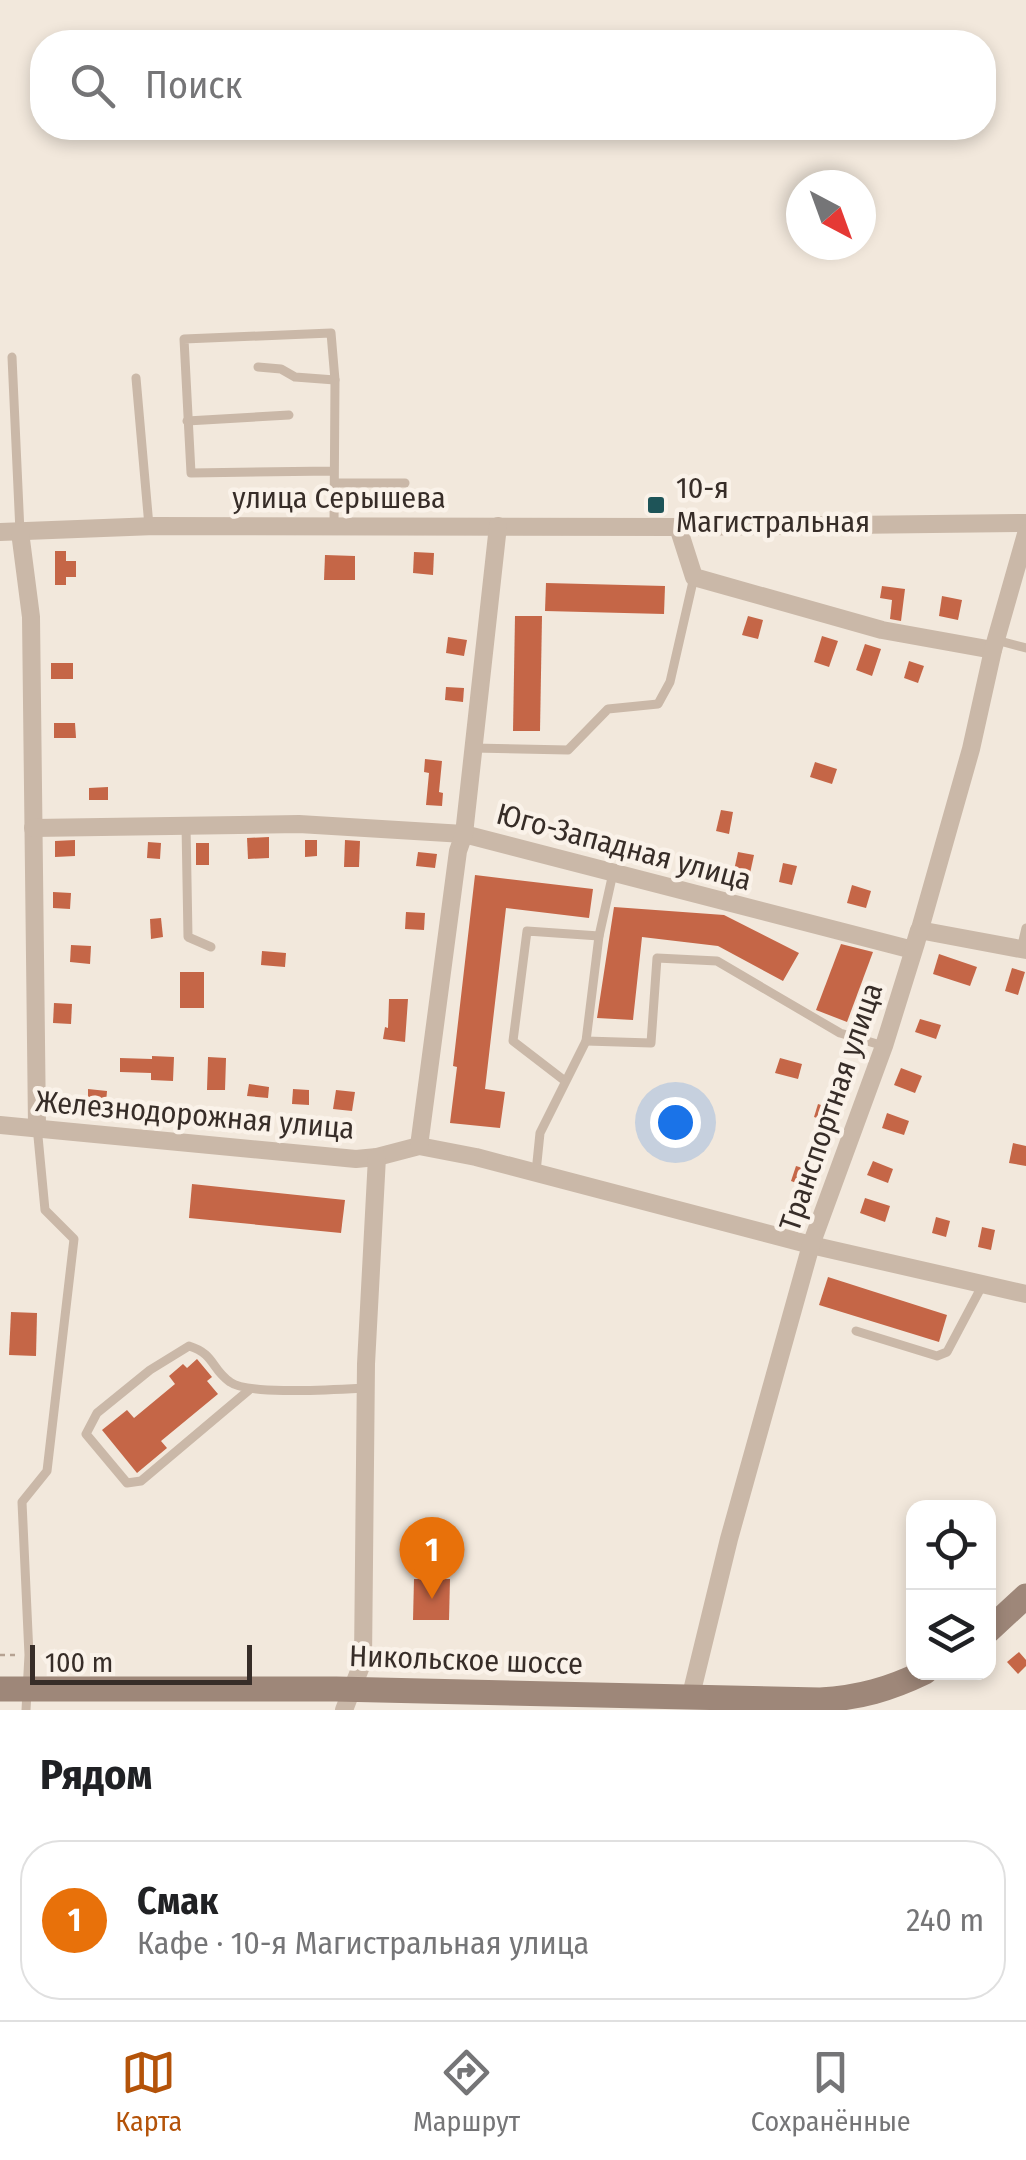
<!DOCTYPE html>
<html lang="ru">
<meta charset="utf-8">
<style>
:root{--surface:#fff;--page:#f6f6f6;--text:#202124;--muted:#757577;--line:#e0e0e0;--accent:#b45309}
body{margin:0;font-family:"Fira Sans Condensed",sans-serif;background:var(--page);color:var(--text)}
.controls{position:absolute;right:30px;bottom:30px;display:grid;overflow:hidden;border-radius:20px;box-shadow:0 5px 15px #0003}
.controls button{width:90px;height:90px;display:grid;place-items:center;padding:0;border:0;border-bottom:2px solid var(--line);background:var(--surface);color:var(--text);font:50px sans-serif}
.compass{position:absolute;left:786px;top:170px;width:90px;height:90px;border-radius:50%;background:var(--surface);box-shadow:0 5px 15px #0003;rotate:139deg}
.scale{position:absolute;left:30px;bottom:25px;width:222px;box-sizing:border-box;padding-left:10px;border:5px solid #372d28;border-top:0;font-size:28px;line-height:35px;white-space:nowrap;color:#372d28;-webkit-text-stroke:8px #faf2e9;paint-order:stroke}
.you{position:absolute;left:675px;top:1122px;width:35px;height:35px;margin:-25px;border:8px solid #fff;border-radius:50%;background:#1a73e8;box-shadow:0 0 0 15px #1a73e833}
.badge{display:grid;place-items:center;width:65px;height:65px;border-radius:50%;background:var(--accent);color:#fff;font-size:32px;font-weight:700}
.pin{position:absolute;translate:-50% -82px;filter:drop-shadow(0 2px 5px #0008)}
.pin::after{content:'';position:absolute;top:52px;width:35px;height:30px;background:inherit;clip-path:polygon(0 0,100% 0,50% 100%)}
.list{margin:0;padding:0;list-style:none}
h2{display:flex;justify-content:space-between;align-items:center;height:130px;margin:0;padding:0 40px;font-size:42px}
h2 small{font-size:32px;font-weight:400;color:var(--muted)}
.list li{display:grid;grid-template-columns:65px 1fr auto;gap:30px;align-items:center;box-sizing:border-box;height:160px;margin:0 20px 20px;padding:0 20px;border:2px solid var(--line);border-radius:40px}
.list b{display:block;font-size:38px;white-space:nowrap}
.list p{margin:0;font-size:32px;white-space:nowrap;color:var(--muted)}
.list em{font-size:32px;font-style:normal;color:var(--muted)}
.icon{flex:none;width:55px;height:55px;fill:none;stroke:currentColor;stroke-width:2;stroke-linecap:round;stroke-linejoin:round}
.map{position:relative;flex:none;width:1026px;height:1710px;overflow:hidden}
.search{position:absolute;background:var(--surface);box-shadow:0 5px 15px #0003;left:30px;right:30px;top:30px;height:110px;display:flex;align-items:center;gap:25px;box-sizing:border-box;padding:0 35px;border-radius:40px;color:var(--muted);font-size:38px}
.sheet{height:310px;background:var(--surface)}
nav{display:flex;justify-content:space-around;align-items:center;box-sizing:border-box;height:140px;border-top:2px solid var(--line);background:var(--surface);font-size:28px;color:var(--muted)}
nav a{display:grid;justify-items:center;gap:5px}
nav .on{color:var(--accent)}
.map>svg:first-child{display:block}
</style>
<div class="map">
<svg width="1026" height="1710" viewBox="0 0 1026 1710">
<rect width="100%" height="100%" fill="#f2e8dc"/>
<!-- building -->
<g fill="#c56647">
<path d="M55,551H66V561H76V577H66V585H55Z"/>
<path d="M414,552L434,553L433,575L413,573Z"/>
<path d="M325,555L355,556V580H324Z"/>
<path d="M546,583L665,586L664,614L545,611Z"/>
<path d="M882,586L905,589L901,621L890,619L892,600L880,598Z"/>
<path d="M942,596L962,600L958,620L939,616Z"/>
<path d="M515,616H542L540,731H513Z"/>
<path d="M748,616L763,620L758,639L742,635Z"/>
<path d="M822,636L838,641L829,667L814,662Z"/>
<path d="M448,637L467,640L464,656L446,653Z"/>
<path d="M865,644L881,649L872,676L856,670Z"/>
<path d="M909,661L924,666L918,683L904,678Z"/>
<rect x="51" y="663" width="22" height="16"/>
<path d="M446,687L464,688L463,702L445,700Z"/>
<path d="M54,723H75L76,738H54Z"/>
<path d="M425,759L442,761L439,792L443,793L442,806L426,805L429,773L424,772Z"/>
<path d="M815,762L837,769L832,784L810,777Z"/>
<path d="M108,787V800H89V788Z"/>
<path d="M721,810L733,812L729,834L716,831Z"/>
<path d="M269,837V858L248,859L247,838Z"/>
<path d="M75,840V856L55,857V841Z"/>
<path d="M305,840H317V856L305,857Z"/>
<path d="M345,840L360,841L359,867H344Z"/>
<path d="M148,842L161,843L160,859L147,858Z"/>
<rect x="196" y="843" width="13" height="22"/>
<path d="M418,852L437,854L435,868L416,866Z"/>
<path d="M738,852L754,855L749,878L733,875Z"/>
<path d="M783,863L797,866L792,885L779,882Z"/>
<path d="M475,875L593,889L589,918L506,908L485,1089L505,1092L500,1128L450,1123L457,1067L453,1066Z"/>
<path d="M852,885L871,891L866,908L847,903Z"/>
<path d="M53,892L71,893L70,909L53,908Z"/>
<path d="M614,907L724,915L799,953L783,981L718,946L642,937L633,1020L597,1018Z"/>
<path d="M406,912L425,913L424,930L405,929Z"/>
<path d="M161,918L163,937L151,939L150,919Z"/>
<path d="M841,944L873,952L847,1022L816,1010Z"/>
<path d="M71,945L91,946L90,964L70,962Z"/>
<path d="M262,951L286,953L285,967L261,965Z"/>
<path d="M939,954L977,967L970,986L933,974Z"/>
<path d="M1012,968L1025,972L1018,995L1005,991Z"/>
<rect x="180" y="972" width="24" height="36"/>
<path d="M389,999H408L405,1042L383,1039L385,1027L388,1028Z"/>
<path d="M54,1003L72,1004L71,1024L53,1023Z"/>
<path d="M920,1019L941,1025L936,1039L915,1032Z"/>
<path d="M152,1056L174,1057L173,1081L151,1080V1073L120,1072V1058L152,1059Z"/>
<path d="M208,1057L226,1058L225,1090H207Z"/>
<path d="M780,1058L802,1064L798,1079L775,1073Z"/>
<path d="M901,1068L922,1076L915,1093L894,1085Z"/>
<path d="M249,1084L269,1087L268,1098L247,1096Z"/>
<path d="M88,1089L107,1091L106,1103H88Z"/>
<path d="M293,1089L309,1090V1105L292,1104Z"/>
<path d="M336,1090L355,1092L352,1111L333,1109Z"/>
<path d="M818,1104L833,1109L829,1122L814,1117Z"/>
<path d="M887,1113L909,1121L904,1135L882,1128Z"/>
<path d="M1013,1143L1026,1146V1166L1009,1163Z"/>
<path d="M873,1161L893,1169L888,1183L867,1175Z"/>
<path d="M796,1166L809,1170L804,1186L791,1181Z"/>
<path d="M192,1184L345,1200L341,1233L189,1218Z"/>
<path d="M865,1198L890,1206L885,1222L860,1213Z"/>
<path d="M936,1217L950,1221L946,1237L932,1233Z"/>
<path d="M982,1227L995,1230L991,1250L978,1247Z"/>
<path d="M828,1277L947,1315L939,1342L819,1305Z"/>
<path d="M11,1312L37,1313L36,1356L9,1355Z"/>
<path d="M197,1359L212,1377L207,1381L218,1394L161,1441L167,1448L137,1473L102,1430L127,1410L134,1418L175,1384L169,1376L183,1364L187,1368Z"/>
<path d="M414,1579H450L449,1620H413Z"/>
<path d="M1019,1652L1026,1660V1666L1018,1674L1007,1662Z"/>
</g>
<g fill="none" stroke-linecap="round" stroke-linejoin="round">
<!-- path -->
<path stroke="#b6a292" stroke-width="2.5" stroke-dasharray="5 5" stroke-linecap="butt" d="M0,1655H18"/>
<!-- lane -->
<g stroke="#cab8a8" stroke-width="9">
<path d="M12,357L20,532"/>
<path d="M258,367L281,369L295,377L335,380"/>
<path d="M136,378L149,526"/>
<path d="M187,421L289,415"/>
<path d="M333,471L191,473L184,339L331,333L335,380L334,526"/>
<path d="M336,483H405"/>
<path d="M996,640L1026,648"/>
<path d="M473,748L568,750L608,709L658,704L670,682L694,577"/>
<path d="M186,825L188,937L211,947"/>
<path d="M1021,949L1026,928"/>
<path d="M586,1041L651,1043L657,958L717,961L840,1033L884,1046"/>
<path d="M565,1081L513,1041L527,931L599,936"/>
<path d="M536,1172L540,1133L586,1041L599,936L613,873"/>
<path d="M856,1331L937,1356L947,1352L983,1284"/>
<path d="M249,1390L141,1481L127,1483L86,1434L97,1413L150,1370L189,1346C215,1354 211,1369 230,1382C249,1396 339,1389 366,1388"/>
<path d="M26,1710L29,1655L22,1502L47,1471L74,1239L45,1210L37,1126"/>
</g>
<!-- street -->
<g stroke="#cab8a8" stroke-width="18">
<path d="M678,527L694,577L882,630L993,650"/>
<path d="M0,532L155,526L678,527L1026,523"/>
<path d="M20,532L31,617L37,1126"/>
<path d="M33,828L299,824L464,834L913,950L919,930L1026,950"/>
<path d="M0,1125L356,1159L377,1157L419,1146L476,1157L811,1245L1026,1294"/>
<path d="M419,1146L458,851L464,834L498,526"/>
<path d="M690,1699L729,1539L811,1245L884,1046L916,943L971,749L993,650L1026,534"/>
<path d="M344,1710L363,1661L366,1364L377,1157"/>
</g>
<!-- secondary -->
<g stroke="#9e8779" stroke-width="25">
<path d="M988,1631L1026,1596"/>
<path d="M0,1689H336L820,1700C859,1698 890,1689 925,1672"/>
</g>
</g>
<!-- markers -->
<rect fill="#1e5458" stroke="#faf2e9" stroke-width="4" x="646" y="495" width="20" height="20" rx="5"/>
<g text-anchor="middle" stroke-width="9" stroke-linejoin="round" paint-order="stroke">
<!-- poi labels -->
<g font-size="30" fill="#372d28" stroke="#faf2e9" text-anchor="start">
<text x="676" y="498">10-я<tspan x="676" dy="34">Магистральная</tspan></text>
</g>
<!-- street labels -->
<g font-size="30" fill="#372d28" stroke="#faf2e9">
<text x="339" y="508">улица Серышева</text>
<text transform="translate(624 847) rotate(15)" y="10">Юго-Западная улица</text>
<text transform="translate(831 1107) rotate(-71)" y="10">Транспортная улица</text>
<text transform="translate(195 1115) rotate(5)" y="10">Железнодорожная улица</text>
<text transform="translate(466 1660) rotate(2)" y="10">Никольское шоссе</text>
</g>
</g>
</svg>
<div class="controls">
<button><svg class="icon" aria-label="locate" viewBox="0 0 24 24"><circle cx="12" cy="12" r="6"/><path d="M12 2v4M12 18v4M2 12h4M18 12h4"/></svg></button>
<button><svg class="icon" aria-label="layers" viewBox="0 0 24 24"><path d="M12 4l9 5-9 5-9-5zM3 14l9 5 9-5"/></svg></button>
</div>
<svg class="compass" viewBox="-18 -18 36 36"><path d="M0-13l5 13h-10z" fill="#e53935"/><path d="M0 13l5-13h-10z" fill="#757577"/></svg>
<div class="scale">100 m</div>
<div class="you"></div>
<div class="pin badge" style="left:432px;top:1599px;background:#e8710a">1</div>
<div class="search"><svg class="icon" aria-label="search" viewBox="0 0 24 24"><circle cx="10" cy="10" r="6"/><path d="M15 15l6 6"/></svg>Поиск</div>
</div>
<section class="sheet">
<h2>Рядом<small></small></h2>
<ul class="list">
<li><span class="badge" style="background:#e8710a">1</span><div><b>Смак</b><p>Кафе · 10-я Магистральная улица</p></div><em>240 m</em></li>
</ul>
</section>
<nav>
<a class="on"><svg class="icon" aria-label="map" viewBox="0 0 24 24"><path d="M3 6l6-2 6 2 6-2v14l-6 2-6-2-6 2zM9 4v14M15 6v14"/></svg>Карта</a>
<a><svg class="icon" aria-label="directions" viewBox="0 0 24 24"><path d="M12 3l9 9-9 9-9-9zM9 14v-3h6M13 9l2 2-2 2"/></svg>Маршрут</a>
<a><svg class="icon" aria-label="saved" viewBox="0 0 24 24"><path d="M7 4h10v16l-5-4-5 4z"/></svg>Сохранённые</a>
</nav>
